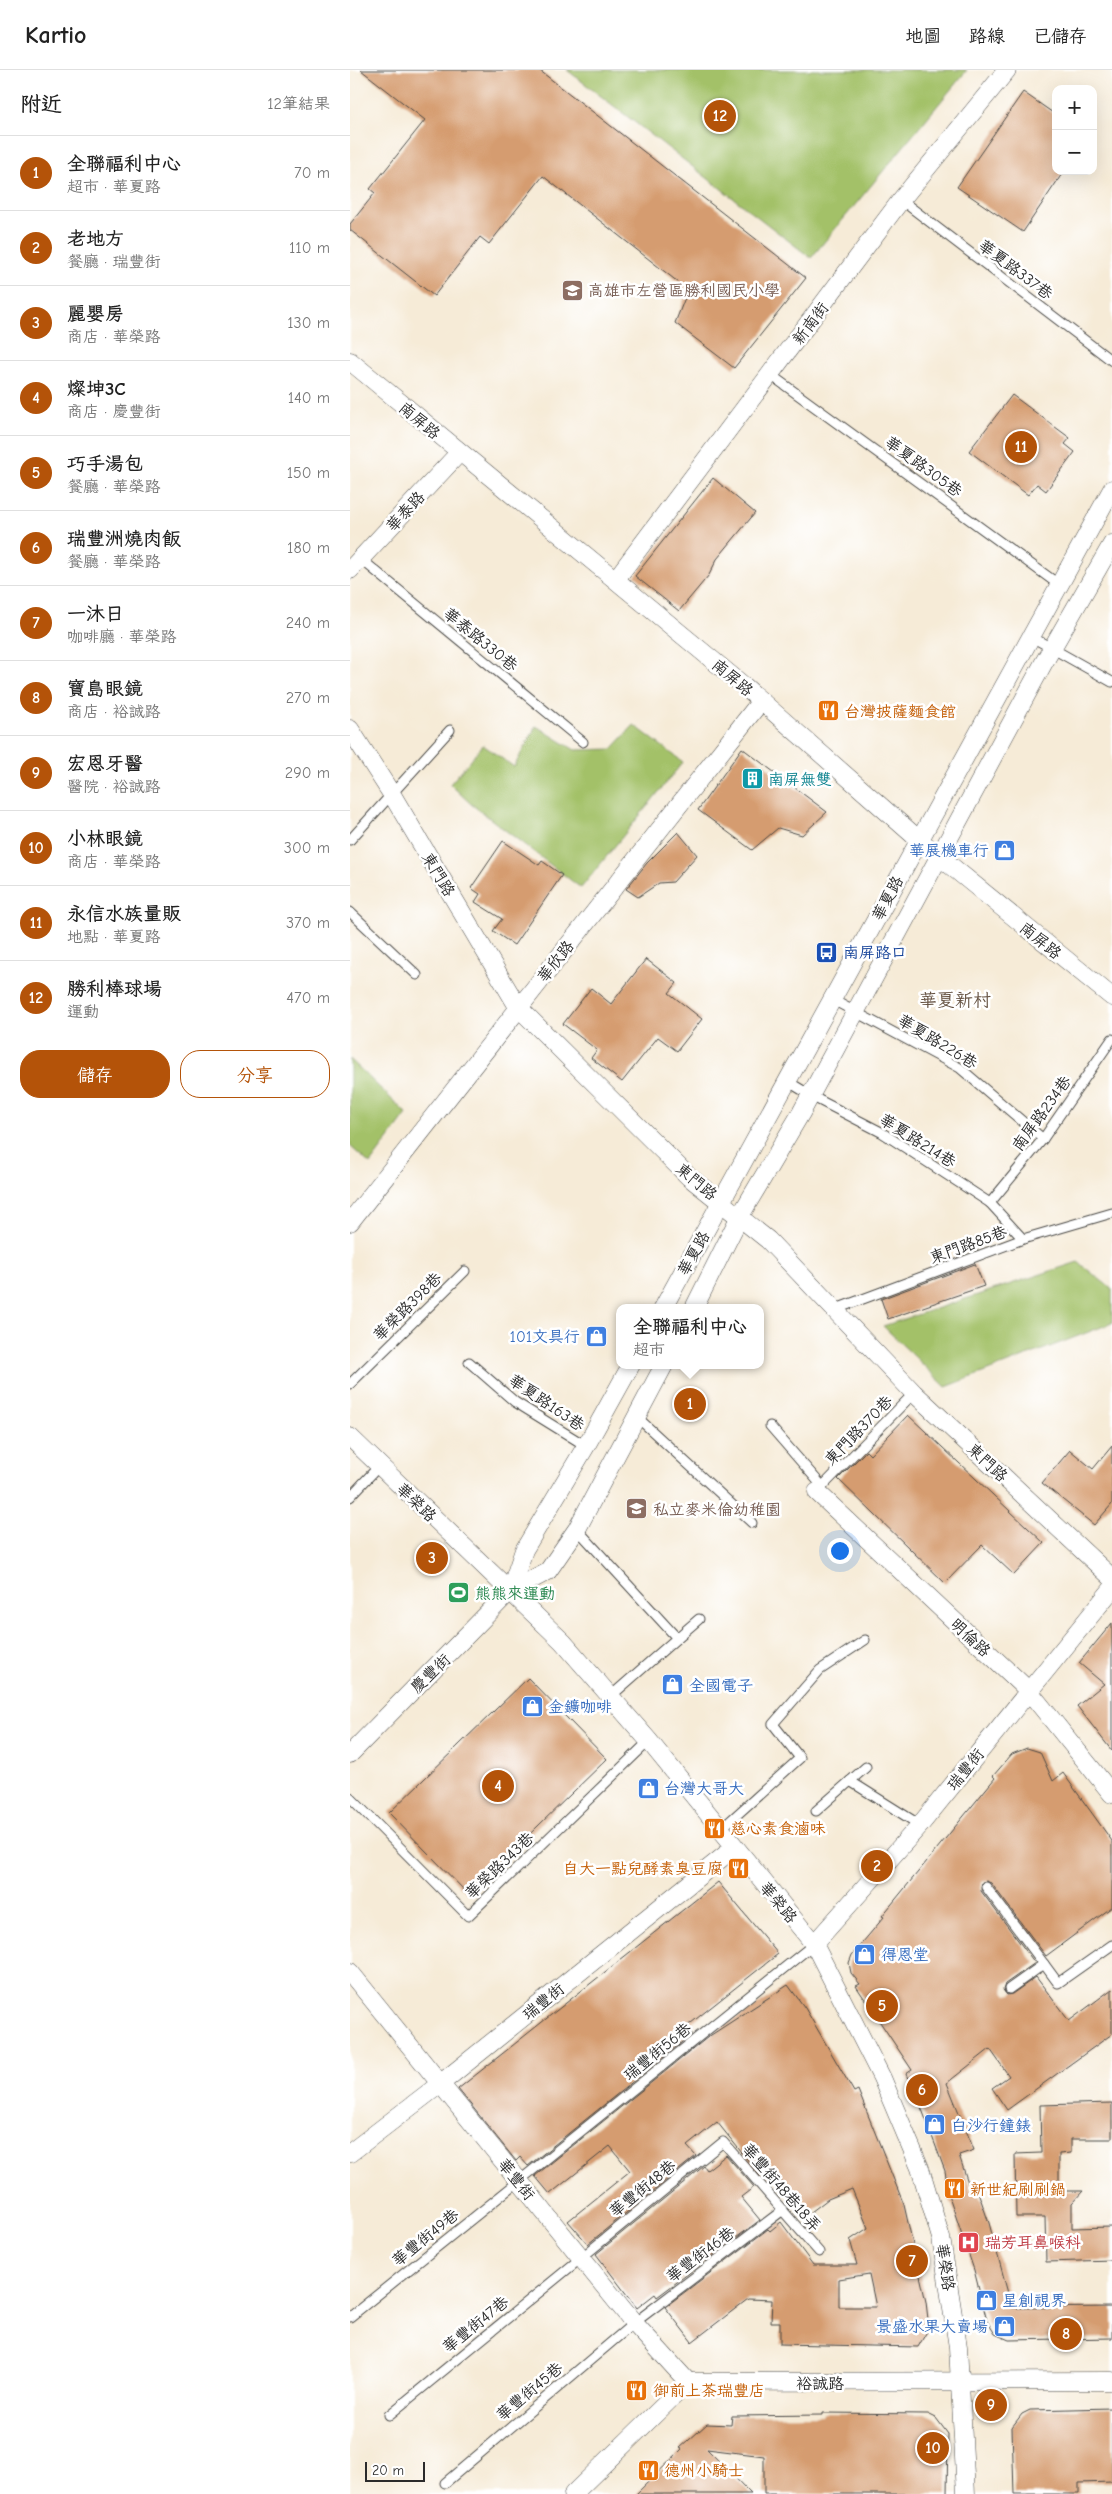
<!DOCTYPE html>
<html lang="zh-TW">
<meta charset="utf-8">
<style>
:root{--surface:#fff;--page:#f6f6f6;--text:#222;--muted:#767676;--line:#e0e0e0;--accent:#b45309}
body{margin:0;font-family:"Comic Neue","LXGW WenKai TC",sans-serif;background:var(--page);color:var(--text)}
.controls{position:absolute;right:15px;top:15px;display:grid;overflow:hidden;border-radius:10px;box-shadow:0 5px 20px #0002}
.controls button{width:45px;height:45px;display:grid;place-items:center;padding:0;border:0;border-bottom:1px solid var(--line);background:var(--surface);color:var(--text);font:25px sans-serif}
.scale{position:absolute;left:15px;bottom:12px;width:60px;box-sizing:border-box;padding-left:5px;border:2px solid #2b2b2b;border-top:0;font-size:14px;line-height:18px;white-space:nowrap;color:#2b2b2b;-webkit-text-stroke:4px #fff;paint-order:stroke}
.you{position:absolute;left:489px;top:1480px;width:18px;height:18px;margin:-12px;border:4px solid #fff;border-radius:50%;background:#1a73e8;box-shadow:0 0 0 8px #1a73e833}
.badge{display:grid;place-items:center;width:32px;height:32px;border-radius:50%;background:var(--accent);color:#fff;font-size:16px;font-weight:700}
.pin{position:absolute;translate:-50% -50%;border:2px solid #fff;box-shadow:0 1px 5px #0006}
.popup{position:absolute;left:266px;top:1234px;width:148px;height:65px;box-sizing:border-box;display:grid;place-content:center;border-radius:10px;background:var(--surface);filter:drop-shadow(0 1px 4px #0005);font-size:16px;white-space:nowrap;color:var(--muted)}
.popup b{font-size:19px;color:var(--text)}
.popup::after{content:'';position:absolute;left:50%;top:100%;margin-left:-10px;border:10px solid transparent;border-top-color:var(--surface)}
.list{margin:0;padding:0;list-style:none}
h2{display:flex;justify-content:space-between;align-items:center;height:65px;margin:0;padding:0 20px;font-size:21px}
h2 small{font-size:16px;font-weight:400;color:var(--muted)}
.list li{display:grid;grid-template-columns:32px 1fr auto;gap:15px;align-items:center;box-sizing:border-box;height:75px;padding:0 20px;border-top:1px solid var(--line)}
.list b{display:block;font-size:19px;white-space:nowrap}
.list p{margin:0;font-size:16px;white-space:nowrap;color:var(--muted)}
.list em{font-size:16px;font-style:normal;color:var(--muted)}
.actions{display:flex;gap:10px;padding:15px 20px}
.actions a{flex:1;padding:11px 0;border:1px solid var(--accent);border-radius:20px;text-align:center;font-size:18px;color:var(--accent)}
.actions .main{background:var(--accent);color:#fff}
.map{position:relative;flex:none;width:762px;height:2424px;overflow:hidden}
header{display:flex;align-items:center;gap:30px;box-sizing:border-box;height:70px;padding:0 25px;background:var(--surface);border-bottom:1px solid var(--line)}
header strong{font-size:24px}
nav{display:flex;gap:28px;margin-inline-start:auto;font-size:18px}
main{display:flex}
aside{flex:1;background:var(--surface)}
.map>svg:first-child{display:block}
</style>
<header>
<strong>Kartio</strong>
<nav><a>地圖</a><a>路線</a><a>已儲存</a></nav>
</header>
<main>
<aside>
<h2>附近<small>12筆結果</small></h2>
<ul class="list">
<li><span class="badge">1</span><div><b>全聯福利中心</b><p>超市 · 華夏路</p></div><em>70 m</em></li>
<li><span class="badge">2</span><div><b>老地方</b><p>餐廳 · 瑞豐街</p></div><em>110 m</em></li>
<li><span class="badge">3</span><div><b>麗嬰房</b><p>商店 · 華榮路</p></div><em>130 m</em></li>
<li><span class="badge">4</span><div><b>燦坤3C</b><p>商店 · 慶豐街</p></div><em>140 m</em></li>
<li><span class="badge">5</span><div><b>巧手湯包</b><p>餐廳 · 華榮路</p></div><em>150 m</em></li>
<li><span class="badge">6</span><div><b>瑞豐洲燒肉飯</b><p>餐廳 · 華榮路</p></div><em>180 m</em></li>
<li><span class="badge">7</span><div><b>一沐日</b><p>咖啡廳 · 華榮路</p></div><em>240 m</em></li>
<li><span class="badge">8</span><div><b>寶島眼鏡</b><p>商店 · 裕誠路</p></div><em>270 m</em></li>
<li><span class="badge">9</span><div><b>宏恩牙醫</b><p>醫院 · 裕誠路</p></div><em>290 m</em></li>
<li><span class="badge">10</span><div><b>小林眼鏡</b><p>商店 · 華榮路</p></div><em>300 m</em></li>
<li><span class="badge">11</span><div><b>永信水族量販</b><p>地點 · 華夏路</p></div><em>370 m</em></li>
<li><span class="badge">12</span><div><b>勝利棒球場</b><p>運動</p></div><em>470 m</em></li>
</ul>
<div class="actions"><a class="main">儲存</a><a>分享</a></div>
</aside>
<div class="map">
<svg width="762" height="2424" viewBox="0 0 762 2424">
<rect width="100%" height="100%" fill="#fff"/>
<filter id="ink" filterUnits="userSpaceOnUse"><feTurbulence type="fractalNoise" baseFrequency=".02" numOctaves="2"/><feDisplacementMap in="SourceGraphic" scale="10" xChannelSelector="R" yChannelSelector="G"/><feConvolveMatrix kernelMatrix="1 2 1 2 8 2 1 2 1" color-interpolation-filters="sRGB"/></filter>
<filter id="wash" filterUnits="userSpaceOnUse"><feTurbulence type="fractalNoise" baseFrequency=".0096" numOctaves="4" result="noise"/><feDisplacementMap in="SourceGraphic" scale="20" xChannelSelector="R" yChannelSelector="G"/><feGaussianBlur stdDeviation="1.12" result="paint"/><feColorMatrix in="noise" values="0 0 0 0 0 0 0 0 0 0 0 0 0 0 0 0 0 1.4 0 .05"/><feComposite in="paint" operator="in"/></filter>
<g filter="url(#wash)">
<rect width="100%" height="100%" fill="#f6ebd7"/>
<!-- green -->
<g fill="#a3c168" stroke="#67764a">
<path d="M217,0H617L461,188Z"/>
<path d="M284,655L333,692L231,818L121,734L100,714L133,675L164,697L186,656L225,680L262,679Z"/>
<path d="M0,989L57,1044L20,1094L0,1076Z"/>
<path d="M728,1192L762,1219V1253L596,1317L533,1256Z"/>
</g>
<g id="blocks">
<!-- building -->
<g fill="#d59c70" fill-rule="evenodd">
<path d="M11,0H189L456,208L384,298L325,253L338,220L193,106L139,174L130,167L84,226L0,160V154L25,123L20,119L75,50Z"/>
<path d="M673,22L706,45V101H714L673,162L607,117Z"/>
<path d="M662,325L720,368L715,374L725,382L696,421L687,414L678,425L619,381Z"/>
<path d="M363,408L405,443L367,489L359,505L329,541L285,506Z"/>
<path d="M392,678L477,742L452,765L428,758L402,780L348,740Z"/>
<path d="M328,762L347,785L323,812L309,813L288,827L276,819L297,793Z"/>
<path d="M153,771L189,795L192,791L212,805L164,875L143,861L152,849L125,832L130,824L121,818Z"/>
<path d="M296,889L327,913L319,923L352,949L327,981L308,967L272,1012L241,988L247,980L213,954L241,918L261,934Z"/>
<path d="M625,1194L634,1216L538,1249L531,1229Z"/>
<path d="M558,1345L694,1473L664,1505L632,1475L595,1513L488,1409L516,1381L520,1385Z"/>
<path d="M762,1376V1434L744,1455L692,1413L720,1380L743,1399Z"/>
<path d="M762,1553V1681L727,1636L754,1614L729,1593Z"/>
<path d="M178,1608L257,1689L118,1824L39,1743Z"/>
<path d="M677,1678L690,1682L703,1711L713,1703L762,1771V1837L696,1886L641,1813L636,1811L632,1812L631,1821L685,1893L655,1914L653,1920L657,1925L662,1924L686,1907L719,1951L762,1919V1964L657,2040L642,2018L659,2006L640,1979L597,2013L624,2080L609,2085L621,2122L627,2119L639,2153L662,2238L762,2237V2268L659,2270L645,2264L637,2251L624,2200L600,2129L595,2101L573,2042L556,2004L562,2000L506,1916L510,1914L501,1903L499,1893L502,1885L534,1847L532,1846L645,1708L643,1706L662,1684Z"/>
<path d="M368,1812L428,1884L336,1957L342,1964L178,2096L170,2087L166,2091L108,2019Z"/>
<path d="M438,1915L455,1938L504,2022L508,2020L554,2135L576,2232L579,2258L568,2277L430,2274V2252H421L422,2230L398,2229L342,2272L315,2237L418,2159L420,2161L431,2152L463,2195H507L500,2170L518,2158L502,2119L478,2129L457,2145L426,2105L420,2109L417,2106L413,2109L367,2052L337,2076L346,2086L238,2174L218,2151L280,2101L260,2076L200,2124L185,2106L358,1967ZM519,2204L526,2237H489V2209Z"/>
<path d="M762,2033V2069H721V2083L709,2084V2121H733L722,2133V2158L762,2157V2190L696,2192L695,2147H666L665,2084L691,2083L690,2035Z"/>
<path d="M376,2085L404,2117L391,2127L410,2150L307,2227L305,2224L287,2238L246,2184L354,2096L357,2100Z"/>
<path d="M762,2338V2412L729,2413V2424H664L662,2357L672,2344L680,2340Z"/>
<path d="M473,2343L578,2344L586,2348L598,2364L597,2424H414V2386L357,2379L401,2424H286L332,2379L330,2378L357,2354L381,2355L382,2346L473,2345Z"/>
</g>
</g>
</g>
<g filter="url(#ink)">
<use href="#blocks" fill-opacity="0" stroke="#494845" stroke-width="1"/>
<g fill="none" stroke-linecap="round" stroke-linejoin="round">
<defs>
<g id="lane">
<path d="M551,130L762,291"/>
<path d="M421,305L708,514"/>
<path d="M11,489L233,672"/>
<path d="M680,566L762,612"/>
<path d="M0,770L100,660"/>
<path d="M0,842L67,905"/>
<path d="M483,930L610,998L693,1069"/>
<path d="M437,1011L467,1029L531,1062L640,1133L673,1169"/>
<path d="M640,1133L693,1069L762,969"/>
<path d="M486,1239L673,1169L762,1143"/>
<path d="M119,1292L165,1332L236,1376"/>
<path d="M0,1314L115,1201"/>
<path d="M288,1348L402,1453"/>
<path d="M420,1356L473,1417"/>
<path d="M467,1422L564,1323"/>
<path d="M0,1427L30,1395"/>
<path d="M227,1459L327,1568L261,1626"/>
<path d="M327,1568L349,1549"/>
<path d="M500,1711L570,1755"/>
<path d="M0,1727L118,1846L299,1671"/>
<path d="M466,1741L516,1697"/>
<path d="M370,1760L450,1688L423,1654L470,1600L515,1570"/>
<path d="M636,1817L694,1894"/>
<path d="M659,1919L694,1894L708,1913L762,1875"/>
<path d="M0,2247L464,1874"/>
<path d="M39,2345L373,2072L469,2182"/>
<path d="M95,2413L284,2253L433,2140"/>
</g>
<g id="street">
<path d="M0,291L394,616L568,769L762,927"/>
<path d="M0,500L109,383"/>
<path d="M266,509L551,130L657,0"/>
<path d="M0,659L41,723L168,937L339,1107L418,1170L564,1323L762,1508"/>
<path d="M0,1152L411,631"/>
<path d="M313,1238L762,419"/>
<path d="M344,1238L390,1146L451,1043L693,594L762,474"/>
<path d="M0,1367L213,1572L299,1671L464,1874L532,2008L570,2098L591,2168L608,2277L616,2424"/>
<path d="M467,1422L678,1620L762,1724"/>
<path d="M160,1521L174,1480L236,1376L281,1295"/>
<path d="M0,1684L160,1521L198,1501L227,1459L314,1295"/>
<path d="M464,1874L570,1755L762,1519"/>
<path d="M0,1902L284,2253L338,2312"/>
<path d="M0,2083L90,2014L384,1778"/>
<path d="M223,2424L338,2312L762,2311"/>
</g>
</defs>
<!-- lane casing -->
<use href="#lane" stroke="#494845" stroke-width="11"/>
<!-- street casing -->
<use href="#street" stroke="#494845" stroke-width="19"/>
<!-- lane -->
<use href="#lane" stroke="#fff" stroke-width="9"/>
<!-- street -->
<use href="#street" stroke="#fff" stroke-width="18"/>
</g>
</g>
<!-- icons -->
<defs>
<symbol id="school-square" viewBox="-11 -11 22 22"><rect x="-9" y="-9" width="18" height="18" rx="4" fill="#8d6e63" stroke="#fff"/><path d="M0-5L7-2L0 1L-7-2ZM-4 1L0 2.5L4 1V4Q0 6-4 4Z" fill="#fff"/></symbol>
<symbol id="restaurant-square" viewBox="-11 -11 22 22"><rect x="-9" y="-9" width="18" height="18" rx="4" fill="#e8710a" stroke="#fff"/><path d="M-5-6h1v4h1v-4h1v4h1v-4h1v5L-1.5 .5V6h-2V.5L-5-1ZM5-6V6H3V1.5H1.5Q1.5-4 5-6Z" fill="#fff"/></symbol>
<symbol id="building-square" viewBox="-11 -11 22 22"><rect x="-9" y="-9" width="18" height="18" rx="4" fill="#0f9aa8" stroke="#fff"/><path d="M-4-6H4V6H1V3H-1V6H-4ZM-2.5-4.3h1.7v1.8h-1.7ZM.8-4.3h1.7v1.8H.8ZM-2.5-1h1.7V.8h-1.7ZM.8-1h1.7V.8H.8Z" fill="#fff"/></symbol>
<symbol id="shop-square" viewBox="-11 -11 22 22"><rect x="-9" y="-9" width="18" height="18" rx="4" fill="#3f7fe0" stroke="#fff"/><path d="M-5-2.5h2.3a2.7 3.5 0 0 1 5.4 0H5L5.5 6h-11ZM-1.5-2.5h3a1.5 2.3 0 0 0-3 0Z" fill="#fff"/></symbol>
<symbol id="bus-square" viewBox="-11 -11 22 22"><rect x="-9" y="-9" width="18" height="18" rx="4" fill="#1a4fb4" stroke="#fff"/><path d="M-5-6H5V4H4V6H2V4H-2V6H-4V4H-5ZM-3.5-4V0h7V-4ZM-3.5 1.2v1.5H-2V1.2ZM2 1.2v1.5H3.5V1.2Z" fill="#fff"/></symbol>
<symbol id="stadium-square" viewBox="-11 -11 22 22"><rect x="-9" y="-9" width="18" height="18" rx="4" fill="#2e9e5b" stroke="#fff"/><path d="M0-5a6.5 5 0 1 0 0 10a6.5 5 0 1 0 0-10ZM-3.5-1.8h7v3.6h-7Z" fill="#fff"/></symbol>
<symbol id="hospital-square" viewBox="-11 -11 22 22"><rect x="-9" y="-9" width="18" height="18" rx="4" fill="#e0444e" stroke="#fff"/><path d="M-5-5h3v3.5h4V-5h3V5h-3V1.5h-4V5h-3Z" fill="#fff"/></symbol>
</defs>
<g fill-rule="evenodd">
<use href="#school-square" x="210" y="208" width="25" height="25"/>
<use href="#restaurant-square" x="466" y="628" width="25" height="25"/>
<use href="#building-square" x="390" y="696" width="25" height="25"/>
<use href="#shop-square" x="642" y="768" width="25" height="25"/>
<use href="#bus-square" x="464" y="870" width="25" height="25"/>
<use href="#shop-square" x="234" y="1254" width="25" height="25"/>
<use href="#school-square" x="274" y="1426" width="25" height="25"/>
<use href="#stadium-square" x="96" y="1510" width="25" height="25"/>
<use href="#shop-square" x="310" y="1602" width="25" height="25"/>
<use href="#shop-square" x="170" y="1624" width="25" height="25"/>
<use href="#shop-square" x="286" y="1706" width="25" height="25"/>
<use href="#restaurant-square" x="352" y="1746" width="25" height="25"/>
<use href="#restaurant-square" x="376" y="1786" width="25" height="25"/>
<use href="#shop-square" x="502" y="1872" width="25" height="25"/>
<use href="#shop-square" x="572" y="2042" width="25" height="25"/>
<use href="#restaurant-square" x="592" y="2106" width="25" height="25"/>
<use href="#hospital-square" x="606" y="2160" width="25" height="25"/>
<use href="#shop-square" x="624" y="2218" width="25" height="25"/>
<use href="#shop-square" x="642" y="2244" width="25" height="25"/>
<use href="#restaurant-square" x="274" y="2308" width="25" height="25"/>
<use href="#restaurant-square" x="286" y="2388" width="25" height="25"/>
</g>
<g text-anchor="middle" stroke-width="5" stroke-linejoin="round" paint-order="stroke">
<!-- street labels -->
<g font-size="16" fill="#2b2b2b" stroke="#fff">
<text transform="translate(666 199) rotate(37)" y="6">華夏路337巷</text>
<text transform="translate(460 253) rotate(-53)" y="6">新南街</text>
<text transform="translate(70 350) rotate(40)" y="6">南屏路</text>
<text transform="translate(574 396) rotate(36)" y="6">華夏路305巷</text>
<text transform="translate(55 441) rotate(-47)" y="6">華泰路</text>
<text transform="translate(131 569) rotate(39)" y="6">華泰路330巷</text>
<text transform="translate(383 607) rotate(40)" y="6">南屏路</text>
<text transform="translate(89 804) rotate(59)" y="6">東門路</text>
<text transform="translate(537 828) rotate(-62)" y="6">華夏路</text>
<text transform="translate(691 870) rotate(39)" y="6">南屏路</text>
<text transform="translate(205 891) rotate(-52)" y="6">華欣路</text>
<text transform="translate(588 971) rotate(31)" y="6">華夏路226巷</text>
<text transform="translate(691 1043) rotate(-54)" y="6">南屏路234巷</text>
<text transform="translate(568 1070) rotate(32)" y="6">華夏路214巷</text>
<text transform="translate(347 1111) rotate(40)" y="6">東門路</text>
<text transform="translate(618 1174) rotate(-20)" y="6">東門路85巷</text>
<text transform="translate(343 1183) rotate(-61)" y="6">華夏路</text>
<text transform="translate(57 1236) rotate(-45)" y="6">華榮路398巷</text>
<text transform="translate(197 1332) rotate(34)" y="6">華夏路163巷</text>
<text transform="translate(508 1360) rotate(-46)" y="6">東門路370巷</text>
<text transform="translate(638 1392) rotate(43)" y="6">東門路</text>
<text transform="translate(67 1432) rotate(44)" y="6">華榮路</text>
<text transform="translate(621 1567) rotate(43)" y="6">明倫路</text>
<text transform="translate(80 1603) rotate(-44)" y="6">慶豐街</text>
<text transform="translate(615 1699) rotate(-51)" y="6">瑞豐街</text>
<text transform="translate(149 1795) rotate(-44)" y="6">華榮路343巷</text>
<text transform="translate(429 1832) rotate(50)" y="6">華榮路</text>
<text transform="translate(193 1931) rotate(-39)" y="6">瑞豐街</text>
<text transform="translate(307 1981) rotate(-39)" y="6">瑞豐街56巷</text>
<text transform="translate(167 2109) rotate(51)" y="6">華豐街</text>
<text transform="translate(432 2117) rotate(49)" y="6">華豐街48巷18弄</text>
<text transform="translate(292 2118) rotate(-39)" y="6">華豐街48巷</text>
<text transform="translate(75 2167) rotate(-39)" y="6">華豐街49巷</text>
<text transform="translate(350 2184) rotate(-37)" y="6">華豐街46巷</text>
<text transform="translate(596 2197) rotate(81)" y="6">華榮路</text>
<text transform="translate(125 2254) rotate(-39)" y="6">華豐街47巷</text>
<text x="470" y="2319">裕誠路</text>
<text transform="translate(179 2321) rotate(-40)" y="6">華豐街45巷</text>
</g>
<!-- education labels -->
<g font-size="16" fill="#785e54" stroke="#fff" text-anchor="start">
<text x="238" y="226">高雄市左營區勝利國民小學</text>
<text x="303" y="1445">私立麥米倫幼稚園</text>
</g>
<!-- food labels -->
<g font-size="16" fill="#c56008" stroke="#fff" text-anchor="start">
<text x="494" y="647">台灣披薩麵食館</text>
<text x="380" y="1764">慈心素食滷味</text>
<text x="373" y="1804" text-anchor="end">自大一點兒酵素臭豆腐</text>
<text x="620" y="2125">新世紀刷刷鍋</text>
<text x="303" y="2326">御前上茶瑞豐店</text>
<text x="314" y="2406">德州小騎士</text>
</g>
<!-- culture labels -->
<g font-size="16" fill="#0d838f" stroke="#fff" text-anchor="start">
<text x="418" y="715">南屏無雙</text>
</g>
<!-- shop labels -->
<g font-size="16" fill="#366cbe" stroke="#fff" text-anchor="start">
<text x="639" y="786" text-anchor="end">華展機車行</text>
<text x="230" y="1272" text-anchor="end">101文具行</text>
<text x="339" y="1621">全國電子</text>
<text x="198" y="1642">金鑛咖啡</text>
<text x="314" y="1724">台灣大哥大</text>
<text x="531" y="1890">得恩堂</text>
<text x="601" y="2061">白沙行鐘錶</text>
<text x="652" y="2236">星創視界</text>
<text x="638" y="2262" text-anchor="end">景盛水果大賣場</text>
</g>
<!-- transit labels -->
<g font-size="16" fill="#164399" stroke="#fff" text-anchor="start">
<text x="493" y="888">南屏路口</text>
</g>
<!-- leisure labels -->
<g font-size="16" fill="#27864d" stroke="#fff" text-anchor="start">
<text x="125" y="1529">熊熊來運動</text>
</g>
<!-- health labels -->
<g font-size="16" fill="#be3a42" stroke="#fff" text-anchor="start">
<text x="635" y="2178">瑞芳耳鼻喉科</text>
</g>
<!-- neighbourhood labels -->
<g font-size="18" fill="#665343" stroke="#fff">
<text x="605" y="936">華夏新村</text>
</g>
</g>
</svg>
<div class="controls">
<button>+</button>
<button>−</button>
</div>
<div class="scale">20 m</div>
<div class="you"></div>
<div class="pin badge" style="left:340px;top:1334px">1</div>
<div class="popup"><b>全聯福利中心</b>超市</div>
<div class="pin badge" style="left:527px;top:1796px">2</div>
<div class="pin badge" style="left:82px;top:1488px">3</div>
<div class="pin badge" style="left:148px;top:1716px">4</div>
<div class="pin badge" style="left:532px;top:1936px">5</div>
<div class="pin badge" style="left:572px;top:2020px">6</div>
<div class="pin badge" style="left:562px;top:2191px">7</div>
<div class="pin badge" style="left:716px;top:2264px">8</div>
<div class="pin badge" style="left:641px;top:2335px">9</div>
<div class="pin badge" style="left:583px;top:2378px">10</div>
<div class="pin badge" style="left:671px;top:377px">11</div>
<div class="pin badge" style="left:370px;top:46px">12</div>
</div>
</main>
